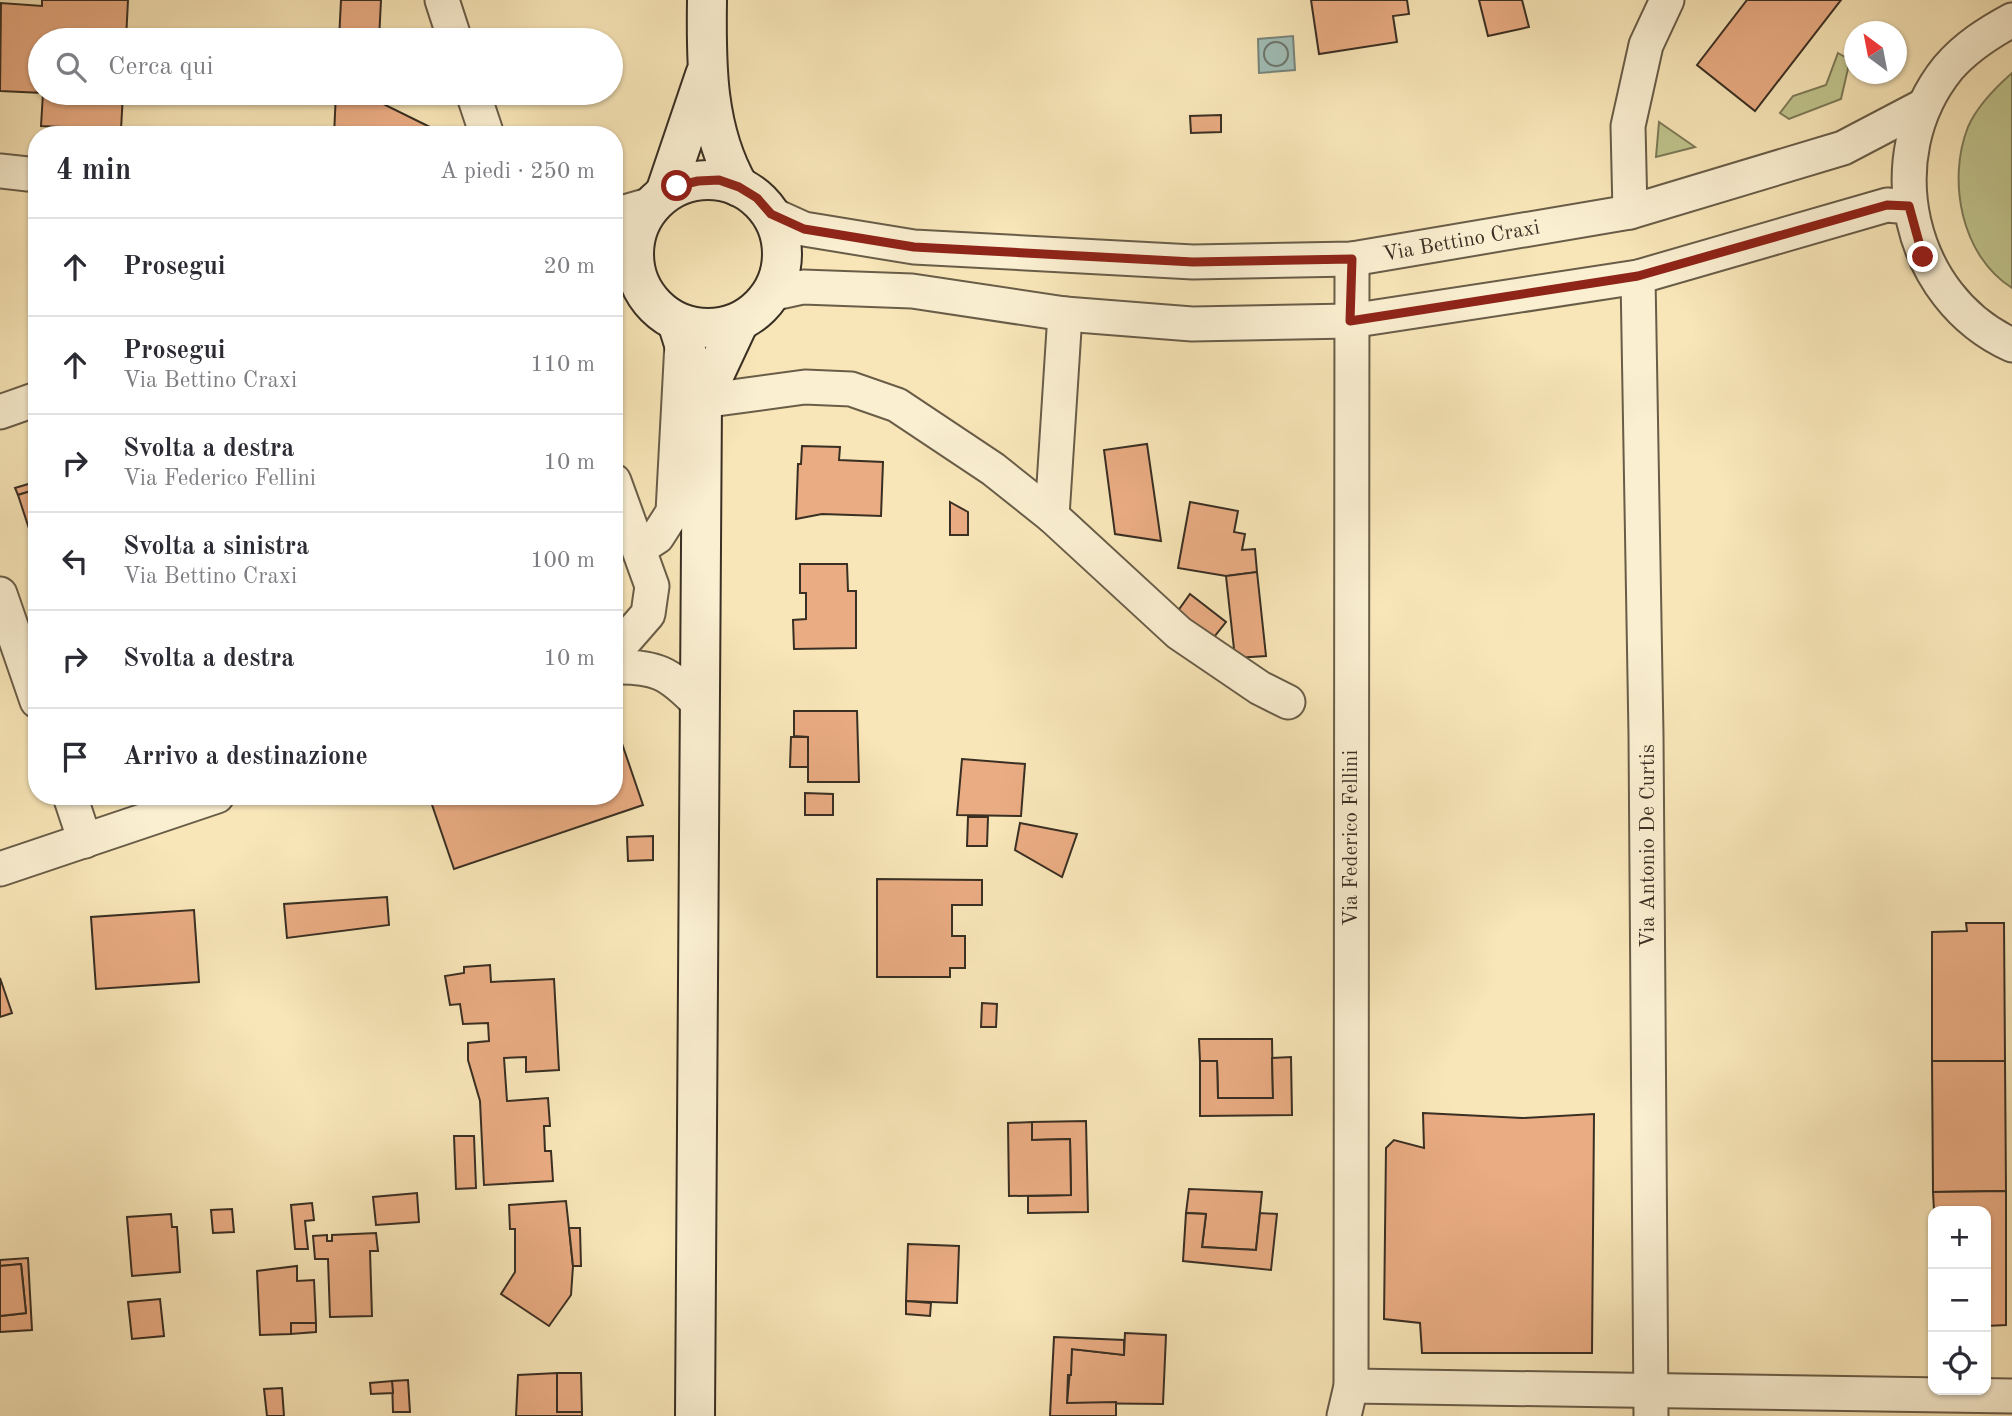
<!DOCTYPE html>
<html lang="it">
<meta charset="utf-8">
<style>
:root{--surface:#fff;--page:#f7f7f7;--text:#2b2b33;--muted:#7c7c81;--line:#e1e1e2}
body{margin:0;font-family:"Old Standard TT",serif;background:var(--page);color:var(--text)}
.controls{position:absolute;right:21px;bottom:21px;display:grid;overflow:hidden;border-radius:14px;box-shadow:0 2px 5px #0004}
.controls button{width:63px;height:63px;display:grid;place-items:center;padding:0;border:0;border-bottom:2px solid var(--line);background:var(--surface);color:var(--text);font:35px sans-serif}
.compass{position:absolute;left:1844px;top:21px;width:63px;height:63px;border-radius:50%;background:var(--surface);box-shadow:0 2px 5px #0004;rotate:328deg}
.stop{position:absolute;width:21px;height:21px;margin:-16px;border:5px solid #8f2418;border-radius:50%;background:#fff}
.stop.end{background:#8f2418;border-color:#fff;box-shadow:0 2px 7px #0008}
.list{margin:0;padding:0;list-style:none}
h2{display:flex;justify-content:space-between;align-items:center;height:91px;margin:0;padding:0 28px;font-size:30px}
h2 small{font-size:23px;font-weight:400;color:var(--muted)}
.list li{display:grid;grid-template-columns:46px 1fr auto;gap:21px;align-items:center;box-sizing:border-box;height:98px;padding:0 28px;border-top:2px solid var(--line)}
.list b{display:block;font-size:26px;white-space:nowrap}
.list p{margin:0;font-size:23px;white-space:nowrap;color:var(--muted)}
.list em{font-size:23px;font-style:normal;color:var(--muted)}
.icon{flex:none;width:38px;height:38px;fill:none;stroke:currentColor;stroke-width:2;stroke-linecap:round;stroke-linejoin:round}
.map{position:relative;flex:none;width:2012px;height:1416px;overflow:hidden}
.search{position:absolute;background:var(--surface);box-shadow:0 2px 5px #0004;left:28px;top:28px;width:595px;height:77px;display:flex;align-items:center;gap:18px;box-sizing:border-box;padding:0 24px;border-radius:38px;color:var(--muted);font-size:26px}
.panel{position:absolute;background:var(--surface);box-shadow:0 2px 5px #0004;left:28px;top:126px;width:595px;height:679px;border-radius:28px}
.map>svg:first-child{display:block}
</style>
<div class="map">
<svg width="2012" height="1416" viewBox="0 0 2012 1416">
<rect width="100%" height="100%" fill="#f8e6b8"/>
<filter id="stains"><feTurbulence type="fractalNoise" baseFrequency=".00286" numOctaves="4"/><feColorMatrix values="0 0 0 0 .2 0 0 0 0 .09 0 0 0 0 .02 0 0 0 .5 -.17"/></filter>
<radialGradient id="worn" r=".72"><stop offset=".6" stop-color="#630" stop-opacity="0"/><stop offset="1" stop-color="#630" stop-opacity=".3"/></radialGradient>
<!-- green -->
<g fill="#c0c48d" stroke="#7c7a58" stroke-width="2">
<path d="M1838,53L1850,60L1841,99L1789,119L1780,113L1793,96L1826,85Z"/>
<path d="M2012,73V288C1961,256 1947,180 1968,127C1977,106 1995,88 2012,73Z"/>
<path d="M1659,122L1695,147L1656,157Z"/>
</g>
<!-- water -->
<path fill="#a0beb7" stroke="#77857c" stroke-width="2" d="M1293,36L1295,70L1259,73L1258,39Z"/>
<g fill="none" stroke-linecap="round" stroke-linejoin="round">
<!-- shore -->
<circle stroke="#6c766d" stroke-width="2" cx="1276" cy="54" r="12"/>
</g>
<!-- building -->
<g fill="#eaac83" stroke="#392f23" stroke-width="2">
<path d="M42,0H128L126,40H40V93H123L121,130L41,126L43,93L0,91L1,3L42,6Z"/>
<path d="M341,0H381L379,40H339Z"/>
<path d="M1311,0H1407L1409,14L1393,16L1397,42L1319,54Z"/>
<path d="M1479,0H1522L1529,27L1488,36Z"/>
<path d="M1747,0H1841L1755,111L1697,65Z"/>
<path d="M336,93H376L375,100L436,130L433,135H334Z"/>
<path d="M1221,115V132L1191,133L1190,116Z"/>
<path d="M1147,444L1161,541L1115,534L1104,450Z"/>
<path d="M802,446L840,447L839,460L883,462L881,516L822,514L796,519L798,464H801Z"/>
<path d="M35,482L37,489L18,495L15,488Z"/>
<path d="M37,489V553L18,495Z"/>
<path d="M950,502L968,512V535H950Z"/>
<path d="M1190,502L1238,511L1234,532L1245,534L1242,550L1255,549L1257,572L1226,576L1178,568Z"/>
<path d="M800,564H847L848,591H856V648L794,649L793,620L806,619V593H800Z"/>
<path d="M1257,572L1266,656L1235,658L1226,576Z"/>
<path d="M1190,594L1226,622L1210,642L1175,615Z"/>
<path d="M794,711H857L859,782H808V737L794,736Z"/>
<path d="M616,726L643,805L454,869L429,796H614Z"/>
<path d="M791,737H808V767H790Z"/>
<path d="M962,759L1025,764L1021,816L957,815Z"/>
<path d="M805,793L833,794V815H805Z"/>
<path d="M968,817H988L987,846H967Z"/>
<path d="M1020,823L1077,834L1062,877L1015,850Z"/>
<path d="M653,836V860L628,861L627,837Z"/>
<path d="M877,879L982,880V905H952V936H965V968H950V977H877Z"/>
<path d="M387,897L389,925L287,938L284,904Z"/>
<path d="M194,910L199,982L96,989L91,917Z"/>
<path d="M1966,923H2004L2005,1061H1932V932L1967,931Z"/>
<path d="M490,965L491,982L554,979L559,1070L526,1072V1057L504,1058L507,1101L548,1098L550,1126H544L545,1151H551L553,1181L484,1185L480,1101L468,1060V1043L489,1041L488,1023L463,1024L460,1004L450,1005L445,976L464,973V967Z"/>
<path d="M0,978L12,1013L0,1017Z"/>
<path d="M982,1003L997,1004L996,1027H981Z"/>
<path d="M1199,1039H1272L1273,1098H1218L1217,1061H1200Z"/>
<path d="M1291,1057L1292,1115L1200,1116V1061H1217L1218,1098H1273L1272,1058Z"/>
<path d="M1932,1061H2005L2006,1191L1933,1192Z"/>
<path d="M1423,1113L1522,1118L1594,1114L1592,1353H1422L1420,1323L1384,1319L1386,1148L1394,1140L1424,1148Z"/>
<path d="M1086,1121L1088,1212L1028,1213V1196L1071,1195L1070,1139L1032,1140V1122Z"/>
<path d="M1032,1122V1140L1070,1139L1071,1195L1009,1196L1008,1123Z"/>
<path d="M454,1136H474L476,1188L456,1189Z"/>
<path d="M1189,1189L1262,1192L1256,1250L1202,1247L1206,1214L1186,1213Z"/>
<path d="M2006,1191V1325L1986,1326V1211H1934L1933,1192Z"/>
<path d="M417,1193L419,1222L376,1225L373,1197Z"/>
<path d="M566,1201L573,1266L571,1295L549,1326L501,1294L515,1272V1229H510L509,1205Z"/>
<path d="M312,1203L314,1220L305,1221L308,1249H295L291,1205Z"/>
<path d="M232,1209L234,1232L213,1233L211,1210Z"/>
<path d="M1186,1213L1206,1214L1202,1247L1256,1250L1260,1213L1277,1214L1271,1270L1183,1261Z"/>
<path d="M171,1214L172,1227H177L180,1272L132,1276L127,1217Z"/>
<path d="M569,1228H580L581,1266H573Z"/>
<path d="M376,1233L378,1251H370L372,1316L330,1317L328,1259H315L313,1236L327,1235V1241H332V1235Z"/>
<path d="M908,1244L959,1246L957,1303L906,1301Z"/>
<path d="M28,1258L32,1330L0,1332V1316L26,1313L21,1264L0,1266V1260Z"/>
<path d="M21,1264L26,1313L0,1316V1266Z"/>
<path d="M297,1266V1281L314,1280L316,1323H291V1334L260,1335L257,1271Z"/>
<path d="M160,1299L164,1336L132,1339L128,1302Z"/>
<path d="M906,1301L931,1303L930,1316L906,1314Z"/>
<path d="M291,1323H316V1332L291,1334Z"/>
<path d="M1125,1333L1166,1335L1163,1404L1067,1403L1072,1349L1124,1355Z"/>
<path d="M1054,1337L1124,1340V1355L1072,1349L1071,1375H1068L1067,1403L1116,1402V1416H1050Z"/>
<path d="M557,1373H581L582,1412H557Z"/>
<path d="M557,1373V1412H582V1416H516L518,1375Z"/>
<path d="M408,1380L410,1412H393L392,1381Z"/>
<path d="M392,1381L393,1393L371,1394L370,1383Z"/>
<path d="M282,1388L284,1416H267L264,1389Z"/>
</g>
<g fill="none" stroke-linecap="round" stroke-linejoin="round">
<defs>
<g id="street">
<path d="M442,0L455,40"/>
<path d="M2012,20C1988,33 1966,47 1948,68C1876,157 1908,298 2012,345"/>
<path d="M473,93L487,135"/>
<path d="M0,171L37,175"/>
<path d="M1630,212L1628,126L1646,45L1667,0"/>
<path d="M771,214L804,229L914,247L1193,262L1352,259L1630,212L1843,148L1925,105"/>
<path d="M614,215L652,204"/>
<path d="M614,259L636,275"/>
<path d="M1638,277L1646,735L1651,1416"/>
<path d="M771,294L803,287L912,291L1065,314L1192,324L1350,321L1638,277L1887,205L1909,207"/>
<path d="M702,401L805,387L851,389L897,405L993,469L1052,516L1179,633L1260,688L1288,702"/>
<path d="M0,412L37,399"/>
<path d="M614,481L652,586L648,614L614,653"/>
<path d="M1052,516L1065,314"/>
<path d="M640,548L657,537L673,512L682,343"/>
<path d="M0,594L37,701"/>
<path d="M614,667C656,666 669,673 698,703"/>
<path d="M70,796L85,841"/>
<path d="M0,869L217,796"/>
<path d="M1351,1386L2012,1396"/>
<path d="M1344,1416L1351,1386L1352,259"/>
</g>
<g id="secondary">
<path d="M707,0C706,64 706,130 739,187"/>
<circle cx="708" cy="254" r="74"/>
<path d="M665,193L705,75"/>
<path d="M677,322L702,401L695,1416"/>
<path d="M702,401L739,322"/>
</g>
</defs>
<!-- street casing -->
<use href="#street" stroke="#695d48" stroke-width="37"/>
<!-- secondary casing -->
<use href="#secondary" stroke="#392f23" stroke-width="42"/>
<!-- street -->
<use href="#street" stroke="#faefd1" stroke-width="33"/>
<!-- secondary -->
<use href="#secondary" stroke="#faefd1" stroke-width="38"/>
</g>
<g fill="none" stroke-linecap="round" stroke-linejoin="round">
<!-- route -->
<path stroke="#8f2418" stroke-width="9" d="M677,186L698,181L719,180L739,187L757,198L771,214L804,229L914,247L1193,262L1352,259L1350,321L1638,276L1887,205L1909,206L1923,257"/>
</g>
<g text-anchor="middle" stroke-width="5" stroke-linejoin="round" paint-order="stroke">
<!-- street labels -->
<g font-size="21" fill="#392f23" stroke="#faefd1">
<text transform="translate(1461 240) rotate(-10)" y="7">Via Bettino Craxi</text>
<text transform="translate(1350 838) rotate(-90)" y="7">Via Federico Fellini</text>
<text transform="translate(1647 846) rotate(-90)" y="7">Via Antonio De Curtis</text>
</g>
</g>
<rect width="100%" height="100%" filter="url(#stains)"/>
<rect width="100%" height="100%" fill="url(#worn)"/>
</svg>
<div class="controls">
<button>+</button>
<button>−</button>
<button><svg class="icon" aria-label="locate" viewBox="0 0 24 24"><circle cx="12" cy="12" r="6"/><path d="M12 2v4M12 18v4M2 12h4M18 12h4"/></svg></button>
</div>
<svg class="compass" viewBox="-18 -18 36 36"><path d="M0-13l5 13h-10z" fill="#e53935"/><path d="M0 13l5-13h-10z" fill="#7c7c81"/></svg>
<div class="stop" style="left:677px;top:186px"></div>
<div class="stop end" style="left:1923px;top:257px"></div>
<div class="search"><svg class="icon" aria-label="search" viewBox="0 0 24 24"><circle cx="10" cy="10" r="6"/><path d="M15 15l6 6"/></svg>Cerca qui</div>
<section class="panel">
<h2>4 min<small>A piedi · 250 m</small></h2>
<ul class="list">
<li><svg class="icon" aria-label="ahead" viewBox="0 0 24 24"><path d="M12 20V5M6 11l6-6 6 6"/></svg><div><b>Prosegui</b></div><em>20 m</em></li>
<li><svg class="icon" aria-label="ahead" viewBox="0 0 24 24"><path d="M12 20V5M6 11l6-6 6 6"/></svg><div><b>Prosegui</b><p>Via Bettino Craxi</p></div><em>110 m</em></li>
<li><svg class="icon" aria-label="right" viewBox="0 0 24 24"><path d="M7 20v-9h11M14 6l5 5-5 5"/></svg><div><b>Svolta a destra</b><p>Via Federico Fellini</p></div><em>10 m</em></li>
<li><svg class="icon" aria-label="left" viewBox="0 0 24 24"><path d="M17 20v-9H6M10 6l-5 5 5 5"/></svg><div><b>Svolta a sinistra</b><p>Via Bettino Craxi</p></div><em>100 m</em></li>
<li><svg class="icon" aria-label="right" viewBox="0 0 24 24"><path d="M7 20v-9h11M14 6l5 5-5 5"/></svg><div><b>Svolta a destra</b></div><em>10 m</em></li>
<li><svg class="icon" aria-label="arrive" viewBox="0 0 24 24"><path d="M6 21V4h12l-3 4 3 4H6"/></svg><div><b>Arrivo a destinazione</b></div></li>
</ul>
</section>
</div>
